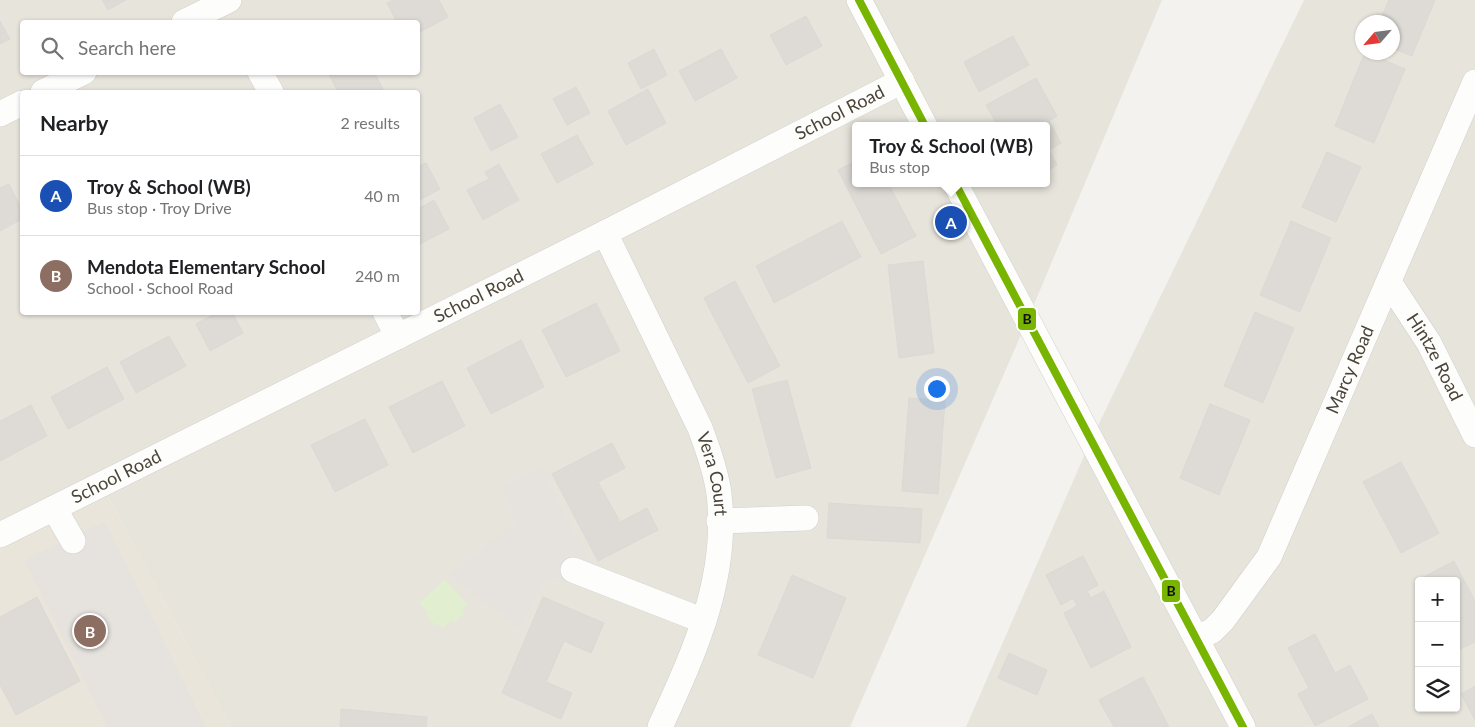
<!DOCTYPE html>
<meta charset="utf-8">
<style>
:root{--surface:#fff;--page:#f2f2f2;--text:#202124;--muted:#757577;--line:#e0e0e0;--accent:#0f766e}
body{margin:0;font-family:Lato,sans-serif;background:var(--page);color:var(--text)}
.controls{position:absolute;right:15px;bottom:15px;display:grid;overflow:hidden;border-radius:5px;box-shadow:0 1px 4px #0004}
.controls button{width:45px;height:45px;display:grid;place-items:center;padding:0;border:0;border-bottom:1px solid var(--line);background:var(--surface);color:var(--text);font:25px sans-serif}
.compass{position:absolute;left:1355px;top:15px;width:45px;height:45px;border-radius:50%;background:var(--surface);box-shadow:0 1px 4px #0004;rotate:242deg}
.you{position:absolute;left:936px;top:388px;width:18px;height:18px;margin:-12px;border:4px solid #fff;border-radius:50%;background:#1a73e8;box-shadow:0 0 0 8px #1a73e833}
.badge{display:grid;place-items:center;width:32px;height:32px;border-radius:50%;background:var(--accent);color:#fff;font-size:16px;font-weight:700}
.pin{position:absolute;translate:-50% -50%;border:2px solid #fff;box-shadow:0 1px 5px #0006}
.popup{position:absolute;left:852px;top:122px;width:198px;height:65px;box-sizing:border-box;display:grid;place-content:center;border-radius:5px;background:var(--surface);filter:drop-shadow(0 1px 4px #0005);font-size:16px;white-space:nowrap;color:var(--muted)}
.popup b{font-size:19px;color:var(--text)}
.popup::after{content:'';position:absolute;left:50%;top:100%;margin-left:-10px;border:10px solid transparent;border-top-color:var(--surface)}
.list{margin:0;padding:0;list-style:none}
h2{display:flex;justify-content:space-between;align-items:center;height:65px;margin:0;padding:0 20px;font-size:21px}
h2 small{font-size:16px;font-weight:400;color:var(--muted)}
.list li{display:grid;grid-template-columns:32px 1fr auto;gap:15px;align-items:center;box-sizing:border-box;height:80px;padding:0 20px;border-top:1px solid var(--line)}
.list b{display:block;font-size:19px;white-space:nowrap}
.list p{margin:0;font-size:16px;white-space:nowrap;color:var(--muted)}
.list em{font-size:16px;font-style:normal;color:var(--muted)}
.icon{flex:none;width:28px;height:28px;fill:none;stroke:currentColor;stroke-width:2;stroke-linecap:round;stroke-linejoin:round}
.map{position:relative;flex:none;width:1475px;height:727px;overflow:hidden}
.search{position:absolute;background:var(--surface);box-shadow:0 1px 4px #0004;left:20px;top:20px;width:400px;height:55px;display:flex;align-items:center;gap:12px;box-sizing:border-box;padding:0 18px;border-radius:5px;color:var(--muted);font-size:19px}
.panel{position:absolute;background:var(--surface);box-shadow:0 1px 4px #0004;left:20px;top:90px;width:400px;height:225px;border-radius:5px}
.map>svg:first-child{display:block}
</style>
<div class="map">
<svg width="1475" height="727" viewBox="0 0 1475 727">
<rect width="100%" height="100%" fill="#f4f2ee"/>
<!-- residential -->
<g fill="#e7e4dc" fill-rule="evenodd">
<path d="M0,0H1162L1027,321L850,727H231L102,485L0,535ZM22,22H418V72H22ZM22,92H418V312H22ZM856,126H1046V183H856Z"/>
<path d="M1304,0H1475V727H966L1091,440ZM1362,22H1392V52H1362ZM1419,581H1456V708H1419Z"/>
</g>
<!-- education -->
<path fill="#eae5da" d="M102,485L231,727H0V535Z"/>
<!-- green -->
<path fill="#e1eecf" d="M445,579L468,605L462,610L464,613L455,622L452,620L443,628L438,624L436,626L426,615L429,613L419,603Z"/>
<!-- parking -->
<g fill="#e6e3df">
<path d="M541,466L591,565L562,579L555,578L547,579L542,585L520,629L449,575L516,523L503,486Z"/>
<path d="M105,521L205,726L204,727H107L25,560Z"/>
</g>
<!-- building -->
<g fill="#dedbd6" stroke="#dcd9d4">
<path d="M102,0H126L108,10Z"/>
<path d="M393,0H439L448,17L418,33V22H397L387,3Z"/>
<path d="M1389,0H1435L1412,56L1392,48V22H1379Z"/>
<path d="M806,16L822,46L786,65L770,35Z"/>
<path d="M0,21L10,39L0,44Z"/>
<path d="M1013,36L1029,65L979,92L964,62Z"/>
<path d="M654,49L667,75L641,89L628,63Z"/>
<path d="M721,49L737,78L695,101L679,71Z"/>
<path d="M1365,52L1405,69L1374,143L1335,126Z"/>
<path d="M328,72H374L383,89L376,92H338Z"/>
<path d="M1036,78L1057,116L1049,121L1061,143L1049,150L1057,165L1046,172V126H998L986,105Z"/>
<path d="M576,87L590,113L567,125L553,99Z"/>
<path d="M648,89L666,123L626,145L608,111Z"/>
<path d="M500,104L518,137L491,151L474,118Z"/>
<path d="M577,135L593,164L557,183L541,154Z"/>
<path d="M1327,152L1361,167L1336,222L1302,207Z"/>
<path d="M856,161V183H888L916,236L881,254L838,170Z"/>
<path d="M426,163L440,189L418,201V167Z"/>
<path d="M499,164L519,200L483,220L467,190L489,179L485,172Z"/>
<path d="M9,184L22,210V219L0,231V188Z"/>
<path d="M434,200L449,229L418,245V209Z"/>
<path d="M842,221L861,257L774,303L756,266Z"/>
<path d="M1291,221L1331,238L1300,312L1260,295Z"/>
<path d="M923,261L934,353L899,358L888,265Z"/>
<path d="M735,281L780,366L748,383L704,298Z"/>
<path d="M596,303L620,351L566,377L542,330Z"/>
<path d="M218,312H232L243,333L210,351L196,324Z"/>
<path d="M1255,312L1294,328L1263,403L1224,386Z"/>
<path d="M169,336L186,366L136,393L120,362Z"/>
<path d="M521,340L544,387L491,414L467,368Z"/>
<path d="M107,367L124,399L68,429L51,397Z"/>
<path d="M787,380L811,468L776,478L752,389Z"/>
<path d="M442,381L465,426L413,453L389,407Z"/>
<path d="M909,398L945,401L938,494L902,491Z"/>
<path d="M1210,404L1250,420L1219,495L1180,478Z"/>
<path d="M31,405L47,436L0,461V421Z"/>
<path d="M365,419L388,465L335,492L311,445Z"/>
<path d="M612,443L625,468L598,482L620,522L647,508L658,530L598,561L552,474Z"/>
<path d="M1401,462L1439,533L1401,553L1363,482Z"/>
<path d="M829,503L922,509L920,543L827,538Z"/>
<path d="M1083,556L1098,585L1087,591L1091,598L1104,591L1131,647L1091,668L1064,613L1077,606L1073,598L1061,605L1046,575Z"/>
<path d="M1454,561L1475,601V642L1456,651V581H1419V586L1416,581Z"/>
<path d="M792,575L846,598L813,678L758,655Z"/>
<path d="M37,597L80,681L16,715L0,685V617Z"/>
<path d="M543,597L604,623L591,653L564,641L546,682L572,693L561,719L502,693Z"/>
<path d="M1315,634L1335,673L1350,665L1368,699L1315,726L1298,694L1309,688L1288,648Z"/>
<path d="M1009,653L1047,670L1037,695L998,678Z"/>
<path d="M1143,677L1169,727H1114L1099,700Z"/>
<path d="M1475,686V720L1461,694Z"/>
<path d="M341,709L427,717L426,727H340Z"/>
<path d="M1372,714L1379,727H1348Z"/>
</g>
<g fill="none" stroke-linecap="round" stroke-linejoin="round">
<defs>
<g id="minor">
<path d="M859,0L925,126"/>
<path d="M184,22L229,0"/>
<path d="M260,72L271,92"/>
<path d="M43,92L84,72"/>
<path d="M0,114L22,103"/>
<path d="M955,183L1243,727"/>
<path id="s1" d="M605,233L700,428C708,449 716,471 719,494C729,578 694,653 660,727"/>
<path id="s2" d="M1389,282L1429,343L1475,435"/>
<path d="M385,312L398,337"/>
<path d="M54,508L73,541"/>
<path d="M719,521L806,518"/>
<path id="s3" d="M0,535L605,233L902,81"/>
<path d="M573,570L704,621"/>
<path id="s4" d="M1196,638L1212,631L1223,620L1269,557L1475,82"/>
</g>
</defs>
<!-- minor casing -->
<use href="#minor" stroke="#d2d0cb" stroke-width="26"/>
<!-- minor -->
<use href="#minor" stroke="#fdfdfc" stroke-width="25"/>
<defs>
<g id="bus-1">
<path d="M859,0L925,126"/>
<path d="M955,183L1243,727"/>
</g>
</defs>
<!-- bus-1 casing -->
<use href="#bus-1" stroke="#fff" stroke-width="11"/>
<!-- bus-1 -->
<use href="#bus-1" stroke="#78b500" stroke-width="8"/>
</g>
<g text-anchor="middle" stroke-width="5" stroke-linejoin="round" paint-order="stroke">
<!-- street labels -->
<g font-size="18" fill="#4b4439" stroke="#fff">
<text dy="6" stroke="none"><textPath href="#s3" startOffset="940">School Road</textPath></text>
<text dy="6" stroke="none"><textPath href="#s3" startOffset="535">School Road</textPath></text>
<text dy="6" stroke="none"><textPath href="#s2" startOffset="88">Hintze Road</textPath></text>
<text dy="6" stroke="none"><textPath href="#s4" startOffset="315">Marcy Road</textPath></text>
<text dy="6" stroke="none"><textPath href="#s1" startOffset="265">Vera Court</textPath></text>
<text dy="6" stroke="none"><textPath href="#s3" startOffset="130">School Road</textPath></text>
</g>
</g>
<g stroke="#fff" stroke-width="2">
<rect x="1017" y="307" width="20" height="24" rx="5" fill="#78b500"/>
<rect x="1161" y="579" width="20" height="24" rx="5" fill="#78b500"/>
</g>
<g font-size="14" text-anchor="middle" font-weight="bold" fill="#111">
<text x="1027" y="324">B</text>
<text x="1171" y="596">B</text>
</g>
</svg>
<div class="controls">
<button>+</button>
<button>−</button>
<button><svg class="icon" aria-label="layers" viewBox="0 0 24 24"><path d="M12 4l9 5-9 5-9-5zM3 14l9 5 9-5"/></svg></button>
</div>
<svg class="compass" viewBox="-18 -18 36 36"><path d="M0-13l5 13h-10z" fill="#e53935"/><path d="M0 13l5-13h-10z" fill="#757577"/></svg>
<div class="you"></div>
<div class="pin badge" style="left:951px;top:222px;background:#1a4fb4">A</div>
<div class="popup"><b>Troy &amp; School (WB)</b>Bus stop</div>
<div class="pin badge" style="left:90px;top:631px;background:#8d6e63">B</div>
<div class="search"><svg class="icon" aria-label="search" viewBox="0 0 24 24"><circle cx="10" cy="10" r="6"/><path d="M15 15l6 6"/></svg>Search here</div>
<section class="panel">
<h2>Nearby<small>2 results</small></h2>
<ul class="list">
<li><span class="badge" style="background:#1a4fb4">A</span><div><b>Troy &amp; School (WB)</b><p>Bus stop · Troy Drive</p></div><em>40 m</em></li>
<li><span class="badge" style="background:#8d6e63">B</span><div><b>Mendota Elementary School</b><p>School · School Road</p></div><em>240 m</em></li>
</ul>
</section>
</div>
